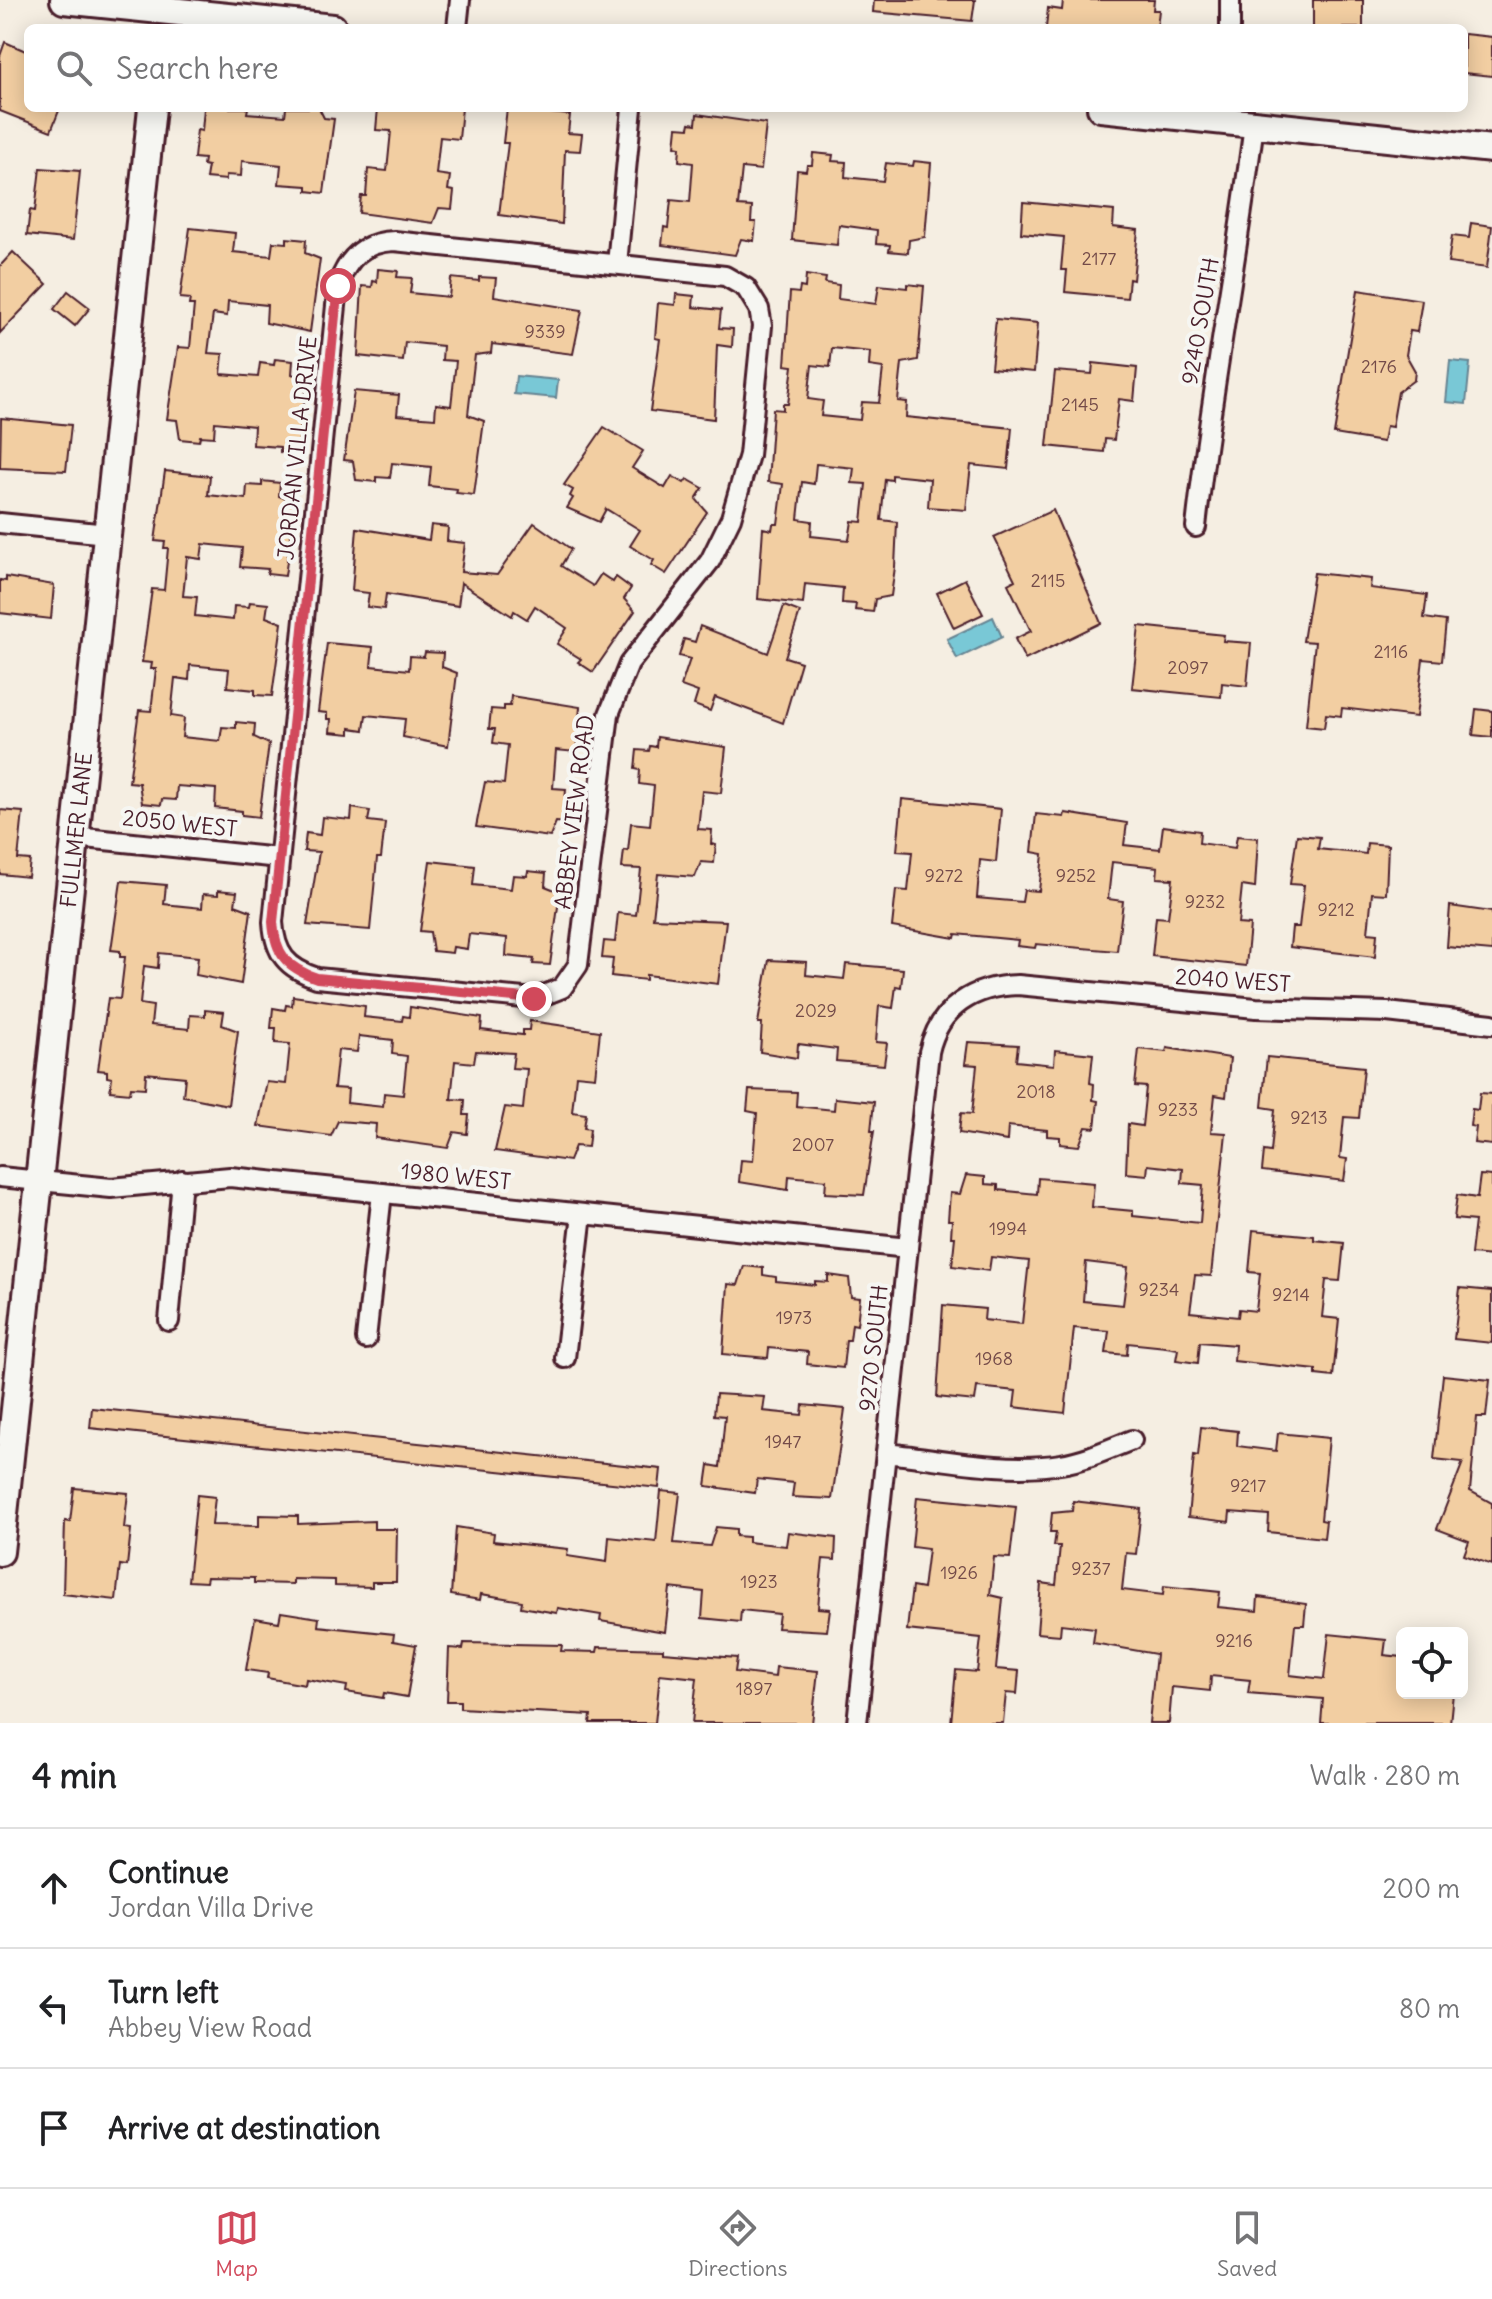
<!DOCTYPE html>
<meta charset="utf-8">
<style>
:root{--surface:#fff;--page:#f6f6f6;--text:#202124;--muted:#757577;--line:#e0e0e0;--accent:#d1495b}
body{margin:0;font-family:Delius,sans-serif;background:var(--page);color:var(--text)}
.controls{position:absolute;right:24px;bottom:24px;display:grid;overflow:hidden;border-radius:12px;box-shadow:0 4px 20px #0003}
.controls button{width:72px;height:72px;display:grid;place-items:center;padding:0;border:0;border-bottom:2px solid var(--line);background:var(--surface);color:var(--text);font:40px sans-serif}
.stop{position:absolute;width:24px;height:24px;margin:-18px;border:6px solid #d1495b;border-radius:50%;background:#fff}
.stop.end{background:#d1495b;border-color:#fff;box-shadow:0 2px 8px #0008}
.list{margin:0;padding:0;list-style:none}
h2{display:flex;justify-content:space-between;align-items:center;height:104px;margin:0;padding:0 32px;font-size:34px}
h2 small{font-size:26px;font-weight:400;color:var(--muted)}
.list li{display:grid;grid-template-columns:52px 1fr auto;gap:24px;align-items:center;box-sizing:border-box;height:120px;padding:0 32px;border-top:2px solid var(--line)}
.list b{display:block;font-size:30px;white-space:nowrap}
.list p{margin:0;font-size:26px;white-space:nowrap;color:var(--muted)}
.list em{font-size:26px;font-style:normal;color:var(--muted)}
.icon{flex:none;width:44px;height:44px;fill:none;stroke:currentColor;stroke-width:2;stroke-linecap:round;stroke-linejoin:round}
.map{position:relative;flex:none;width:1492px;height:1723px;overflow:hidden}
.search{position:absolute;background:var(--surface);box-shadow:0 4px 20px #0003;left:24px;right:24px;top:24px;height:88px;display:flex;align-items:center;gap:20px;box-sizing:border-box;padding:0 28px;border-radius:12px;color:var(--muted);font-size:30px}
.sheet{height:464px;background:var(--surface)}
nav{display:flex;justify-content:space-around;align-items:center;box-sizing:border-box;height:112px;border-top:2px solid var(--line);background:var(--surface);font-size:22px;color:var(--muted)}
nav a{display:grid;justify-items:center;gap:4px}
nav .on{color:var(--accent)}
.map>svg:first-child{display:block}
</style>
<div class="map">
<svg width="1492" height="1723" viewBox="0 0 1492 1723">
<rect width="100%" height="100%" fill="#f5eee2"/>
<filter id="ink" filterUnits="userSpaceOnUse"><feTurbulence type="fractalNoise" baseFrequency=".0125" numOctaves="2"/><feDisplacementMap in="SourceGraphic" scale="16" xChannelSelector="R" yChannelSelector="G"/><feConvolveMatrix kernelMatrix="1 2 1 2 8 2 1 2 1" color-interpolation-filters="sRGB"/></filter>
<g filter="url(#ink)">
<!-- water -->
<g fill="#79c8d6" stroke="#668492" stroke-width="2">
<path d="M1450,361L1470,363L1466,404L1446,402Z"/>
<path d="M516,376L558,380L556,398L514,394Z"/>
<path d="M993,617L1002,637L957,659L947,639Z"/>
</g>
<!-- building -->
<g fill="#f2cea2" stroke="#4a1f2b" stroke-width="2" fill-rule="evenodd">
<path d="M874,0H975L972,21L873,12Z"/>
<path d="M1063,0H1154L1153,10H1159L1157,28H1046L1048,8L1062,10Z"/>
<rect x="1313" y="0" width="50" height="28"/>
<path d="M1464,34L1492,37V76L1464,73Z"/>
<path d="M5,42L28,52V108H60L51,131L0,111V56Z"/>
<path d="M204,108H248L247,113L285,116L286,108H319L324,118L334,119L324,193L307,191V186L279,184L281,165L242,161L241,176L226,175V180L206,178L208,166L203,165L204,159L194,158L197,130L202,131Z"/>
<path d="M378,108H462L459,139L440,137L436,174L450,176L448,190L454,191L452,209L439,208L433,223L359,213L361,196H366L368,169L387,171L391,131L376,130Z"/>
<path d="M507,108H542L541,112L570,115L568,133L582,134L580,151L565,150L562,224L499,215L508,143H503Z"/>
<path d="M697,114L766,124L761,170L742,168L738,206L752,207L751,222H756L754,241L741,239L735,255L662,245L664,227L668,228L671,200L690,202L693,163L679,161L680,147L675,146L677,127L689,128L690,123L696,124Z"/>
<path d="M813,153L833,155L832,161L846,162L845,177L883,181L886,163L913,166L914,161L931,163L925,237L909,240L908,253L889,251L890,245L876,244L877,230L839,225L837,245L792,240L797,170L806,171L807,165H812Z"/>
<path d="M40,168L80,171L73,240L27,235L30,210L35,211Z"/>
<path d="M1023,202L1114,211L1113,227L1138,230L1133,280L1129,279L1127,298L1065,292L1067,270H1061L1064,237L1021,233Z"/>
<path d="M1471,223L1492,226L1487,268L1448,263L1452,236L1469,238Z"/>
<path d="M190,228L235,233L233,252L271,256L273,242L287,243V238L306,240L305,253L320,259L310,332L266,323L267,305L228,301L227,316L213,314L208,353L223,354L221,374L258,377L260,363L274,365L275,359L293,361L292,374L307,380L297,454L280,452V447L253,445L254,426L215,422L214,437L200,436L199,441L180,439L177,420L167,419L178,347L190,348L194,305H189L190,299L180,298Z"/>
<path d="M13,252L47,284L0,333V266Z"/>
<path d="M378,269L398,271L397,277L412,278L410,293L449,297L451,278L479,281V277L496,278L494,296L582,310L573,354L492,344L491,353L475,355L468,415L484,421L474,495L456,493L457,489L429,486L431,467L392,463L390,478L376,477V482L356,480L353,461L344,460L354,391L399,395L397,415L435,418L436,404L451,406L456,361L442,360L443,346L405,342L403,361L358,356L362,286L372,287L373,281L377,282Z"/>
<path d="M806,275L826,278L825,283L839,285L838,299L876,304L879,285L907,288V284L924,286L918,360L902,363L898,401L907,402L906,417L1012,428L1008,469L971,465L966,510L928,507L930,479L892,475V480L885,479L881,520L897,522L895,567L891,596L875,599L873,612L855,610L856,604L842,603L843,588L805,584L803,604L758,599L763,528L772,530L773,524H778L783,484L768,482L773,409L783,410V404H788L793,366L785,365L790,292L799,293L800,287L805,288ZM832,348L870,352L869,366L883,368L879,403L862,402L860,420L821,416L823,401L808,399L812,365L830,367ZM816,464L854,468L852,483L866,484L862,522L852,521L849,540L811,536L812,521L798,519L802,482L814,484Z"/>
<path d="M1358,290L1422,300L1417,332L1410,331L1406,355L1415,371L1414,380L1398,392L1392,427L1386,426L1383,442L1334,434Z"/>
<path d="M68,291L90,308L75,326L54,309Z"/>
<path d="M676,294L694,296L693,307L721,310L719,328L733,329L732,347L717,345L714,419L650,411L660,339L655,338L658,303L675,305Z"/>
<path d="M996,319L1038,323L1034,372L991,368Z"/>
<path d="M1093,363L1137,368L1134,401L1119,399L1114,440L1105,439L1104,452L1047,446L1055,371L1092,374Z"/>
<path d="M1,418L71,425L66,471L0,468Z"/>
<path d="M604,427L643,451L632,468L665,488L672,476L684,483L687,479L703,488L696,499L707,512L666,574L651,565L654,560L630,546L640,530L606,509L599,522L567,508L573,498L570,496L573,490L564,485Z"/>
<path d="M165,471L210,476L208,495L246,499L247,485L262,486V481L280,483L279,496L295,502L285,576L267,574L268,569L240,567L242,548L203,544L201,559L187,557L183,596L197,597L195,616L233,620L234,606L249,607L250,602L268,604L266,617L282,623L272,696L255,695V690L227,687L229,669L190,665L189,680L175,678L171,716L184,718L182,737L220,741L222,727L236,728V722L255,724L254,737L269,744L259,817L242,815V811L215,808L216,789L177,786L176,800L162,799L161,805L142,803L139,783L129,782L139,710L151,711L156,669H151L152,663L142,662L152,589L164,590L168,548H164L165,542L155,541Z"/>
<path d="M1053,510L1101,623L1025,660L1015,639L1031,631L1008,584L1015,580L994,537Z"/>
<path d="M534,523L571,549L561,566L593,586L601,574L613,582L616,577L631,588L624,599L635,611L593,672L578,662L581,659L557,644L567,628L535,606L527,619L514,611L512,616L461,583L458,606L386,594L384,609L367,607L369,593L352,591L357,528L429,540L431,525L448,527L447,541L465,543L461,572L497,575Z"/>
<path d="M1314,573L1371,579L1370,588L1427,595L1424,618L1446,621L1442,661L1423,659L1416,717L1342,708L1341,716L1326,714L1324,728L1306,726L1315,642L1303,641Z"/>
<path d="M6,577L54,585L51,619L0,613V580L6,581Z"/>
<path d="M965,579L983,614L954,628L937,593Z"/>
<path d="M784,606L800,612L785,657L801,662L783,723L715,697L710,711L694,705L698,692L681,686L690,659L679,656L684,639L695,642L700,626L768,653Z"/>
<path d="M1139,626L1224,635L1223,641L1251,643L1247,686L1222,683L1221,697L1132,688Z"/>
<path d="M327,643L373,647L371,666L409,670L410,656L424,657L425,652L443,653L442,667L457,673L448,746L403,737L405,719L366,715L364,730L350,728V734L330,732L331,719H327V713L318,712Z"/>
<path d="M511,696L580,707L576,752L556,750L553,788L566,789L565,804H571L569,823L556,822L550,837L476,827L485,782L504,784L508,745L493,743L495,729H489L491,709L504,710V706H510Z"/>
<path d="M1476,709L1492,711V737L1473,735Z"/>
<path d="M657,737L726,747L721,793L702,791L698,829L712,830L711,844L716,845L714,863L701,862L695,877L658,874L653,918L726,921L718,984L646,975V980L611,976L613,959L602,958L604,941L615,942L618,913L636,915L641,869L622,868L624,850L628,851L631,823L650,825L654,786L639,784L640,770L635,769L637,750L649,751L650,746L656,747Z"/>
<path d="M902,799L1001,809L996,862L980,860L977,898L1022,902L1024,890L1039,891L1043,854L1032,852L1036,814L1064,817L1065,813L1127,823L1124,845L1160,849L1163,826L1200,831L1199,843L1235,848L1237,836L1258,838L1255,888L1242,886L1238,924L1250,925L1246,966L1152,956L1156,917L1168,918L1173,879L1157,878L1158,867L1112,862L1108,899L1123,901L1117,951L1036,944L1035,948L1017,946L1018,940L956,934L955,938L892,927L896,890L908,891L912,852L897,851Z"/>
<path d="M352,808L370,811L368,821L385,823L381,858H377L370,930L307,925L319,852L304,851L306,833L320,835L322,817L351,820Z"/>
<path d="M0,810L23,812L18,859L30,860L28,877L0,874Z"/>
<path d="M1297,835L1320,837L1318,849L1366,854L1367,843L1388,845L1386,894L1372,893L1368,933L1377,934L1375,957L1290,947L1292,927H1299L1304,885L1290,884Z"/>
<path d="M430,861L475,866L473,885L511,889L513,875L527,876L528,871L546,873L545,886L560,892L550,965L533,964L534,959L506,956L507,938L469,934L467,949L453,947L452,953L433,951L430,932L420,931Z"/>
<path d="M121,881L166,885L164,904L202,908L203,894L218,895V890L237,892L235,905L251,911L241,984L196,975L198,957L159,953L158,968L144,966L140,1004L153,1006L151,1025L189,1029L190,1015L205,1016V1010L224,1012L222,1025L238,1031L228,1105L183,1096L185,1077L146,1073L145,1088L131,1087L130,1093L110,1091L112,1078L107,1077V1071L98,1070L108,998L120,999L125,957H120V951L111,950Z"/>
<path d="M1450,906L1492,912V951L1447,947Z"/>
<path d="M769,960L807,962L806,975L844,979L846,964L903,969L901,987L896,986L893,1008L879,1006L876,1042L887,1043L884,1065L836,1061L837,1049L798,1044L797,1058L760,1052L762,1023H758Z"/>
<path d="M293,996L365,1006L364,1017L402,1021L403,1016L409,1017L410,1007L482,1018L481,1030L523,1035V1030H529L530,1021L600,1031L595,1077L576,1075L572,1112L586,1114L584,1128L590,1129L588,1147L575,1146L569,1161L495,1151L505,1107L523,1109L527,1069L512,1068L514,1053L476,1051L474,1063L455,1061L451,1099L465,1100L464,1115H469L467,1134L454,1132L448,1148L375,1138L376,1124L338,1121L331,1136L258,1126L267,1082L286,1084L290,1044L275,1043L276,1028H271L273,1008L285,1010L286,1005L292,1006ZM359,1036L393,1040L392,1054L407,1056L403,1095L384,1093L383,1107L347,1103L348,1089L334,1088L338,1050L357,1052Z"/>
<path d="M968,1042L1018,1045L1016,1061L1054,1065L1055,1050L1093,1054L1090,1083L1094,1084L1093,1100L1098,1101L1095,1128L1086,1127L1079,1146L1060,1144V1137L1047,1136V1130L1008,1126L1007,1141L959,1133L961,1113L972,1114L977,1065L965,1064Z"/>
<path d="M1167,1048L1230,1058L1226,1097L1215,1095L1211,1132L1226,1133L1211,1276L1195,1275L1190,1312L1238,1317L1239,1309L1256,1311L1260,1273L1249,1272L1253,1230L1314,1236V1240L1344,1243L1340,1281L1326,1280L1322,1317L1339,1319L1333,1377L1316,1375V1370L1234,1361L1235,1345L1200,1342L1198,1363L1176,1360L1178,1349L1166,1347L1128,1343L1127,1355L1106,1353L1109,1331L1074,1328L1065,1413L1014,1407L1016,1391L977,1387L975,1401L937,1397L943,1305L985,1309L984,1320L1022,1324L1029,1261L991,1257L989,1271L952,1266L955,1237H951L952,1220H948L950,1193L960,1194L966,1175L985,1177V1184L998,1185V1190L1037,1194L1038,1178L1094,1183L1092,1207L1133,1211V1216L1200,1223L1203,1185L1182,1183L1183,1169L1148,1165L1147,1175L1126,1173L1128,1124L1142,1126L1146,1087L1135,1086L1139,1049L1166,1052ZM1086,1262L1128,1267L1123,1305L1083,1301Z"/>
<path d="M1267,1057L1364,1067L1359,1118L1344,1117L1340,1158L1347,1159L1344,1181L1262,1171L1264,1151L1271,1152L1275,1109L1262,1107Z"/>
<path d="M749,1090L797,1092L796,1106L834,1110L835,1098L874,1102L871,1131H874L864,1195L825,1193L826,1180L789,1176L788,1190L739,1182L741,1160L753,1161L757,1113L747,1111Z"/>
<path d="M1480,1093L1492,1094V1145L1474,1143L1476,1127L1470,1126L1472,1109L1478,1110Z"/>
<path d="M1480,1175L1492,1176V1256L1471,1254L1475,1221L1454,1219L1457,1195L1477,1198Z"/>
<path d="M744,1266L763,1268V1275L776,1277V1281L815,1285V1281L828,1282V1275L849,1278L851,1297L860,1298L857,1325L852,1324L850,1340H846L843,1368L807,1364L808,1352L769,1348L768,1358L723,1354L728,1284L738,1285Z"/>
<path d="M1460,1288L1492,1291V1343L1454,1339Z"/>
<path d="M1443,1375L1490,1380L1486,1417H1477L1470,1491L1492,1503V1565L1464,1555L1469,1541L1437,1529L1463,1462L1434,1459Z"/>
<path d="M716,1394L765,1397L763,1411L802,1415L803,1405L845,1409L832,1499L792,1497L794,1483L757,1479L755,1493L706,1486L709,1465L720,1467L725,1416L714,1415Z"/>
<path d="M92,1408L661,1469L659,1488L90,1428Z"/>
<path d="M1201,1427L1238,1431L1237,1446L1276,1451L1278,1433L1329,1438L1321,1520L1326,1521L1324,1538L1268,1532L1269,1515L1230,1512L1229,1522L1188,1517L1194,1455L1198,1456Z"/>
<path d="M74,1488L128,1493L124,1528L131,1529L127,1566L120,1565L116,1600L63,1594L65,1521L70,1522Z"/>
<path d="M661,1491L680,1493L674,1543L710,1546L716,1527L736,1529V1536L748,1537V1542L786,1546L788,1532L836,1538L835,1560L823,1559L819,1596L818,1608L830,1609L827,1631L777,1628L779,1614L741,1610L740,1622L702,1618L704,1592L670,1588L665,1632L600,1621L601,1615L558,1608L557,1613L521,1607L522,1601L481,1594L480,1600L451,1595L456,1527L494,1533L493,1541L568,1549L567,1556L607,1562L609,1537L656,1542Z"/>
<path d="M197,1495L215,1497L212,1525L259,1526V1515L298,1516V1524L374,1521V1529H397L396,1582H372V1587L335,1586V1580L293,1579V1584L254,1583V1578L207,1577L206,1582L188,1581Z"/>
<path d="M917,1497L1016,1507L1010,1558L994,1557L990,1595L1003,1598L996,1669L1019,1671L1017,1694L1006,1693L1003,1723H951L956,1670L977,1672L981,1638L907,1630L912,1587L923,1589L928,1549L912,1547Z"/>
<path d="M1073,1501L1141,1509L1136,1554L1126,1553L1122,1590L1163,1595L1164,1586L1220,1592L1218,1607L1257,1611L1258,1597L1306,1604L1304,1625H1295L1290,1675L1324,1679L1329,1634L1386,1640L1384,1655L1402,1657V1693H1453L1450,1723H1321L1323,1699L1248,1693L1250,1680L1211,1676L1210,1691L1172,1687L1169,1723H1149L1156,1654L1093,1643L1095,1628L1061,1624L1060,1635L1037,1633L1041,1583L1056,1585L1060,1546H1054L1056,1532H1050L1052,1513L1072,1511Z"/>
<path d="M281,1612L319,1618L318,1626L394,1634L393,1641L416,1645L407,1697L384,1693L383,1698L346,1692L347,1686L306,1679L305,1685L267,1678L268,1673L246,1670L255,1618L279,1622Z"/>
<path d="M464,1643L562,1645L561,1651L597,1652L598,1647L663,1649V1652L737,1658L735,1672L775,1677L776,1667L818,1671L812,1723H692L697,1678L660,1674L655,1723H590L591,1715L460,1708V1701H447L449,1648L463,1649Z"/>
</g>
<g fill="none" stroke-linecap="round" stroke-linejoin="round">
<defs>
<g id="street">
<path d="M1230,0V28"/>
<path d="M457,28L460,0"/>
<path d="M394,241L725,276L746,288L759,309L762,326L749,455L731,518L710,561L629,664L609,714L578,965L562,988L534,999L317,978C287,968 275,954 273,922L338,286C347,258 364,242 394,241Z"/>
<path d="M617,264L632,108"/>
<path d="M0,523L107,534"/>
<path d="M1196,527C1211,392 1237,259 1254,124"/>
<path d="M75,837L279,858"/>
<path d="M0,1177L111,1188L230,1177L908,1248"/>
<path d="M169,1321L182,1180"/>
<path d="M366,1339L382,1193"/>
<path d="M565,1358L582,1214"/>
<path d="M886,1453C943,1459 1005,1473 1061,1464C1086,1460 1109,1449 1132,1440"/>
<path d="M857,1723L929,1052C939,1007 974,986 1018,985L1256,1008L1387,1012L1492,1024"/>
</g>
<g id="secondary">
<path d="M64,0L333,28"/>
<path d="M1101,108L1492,149"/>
<path id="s1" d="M0,1552L152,108"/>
</g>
</defs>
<!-- street casing -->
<use href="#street" stroke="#4a1f2b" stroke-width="24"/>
<!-- secondary casing -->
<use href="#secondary" stroke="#4a1f2b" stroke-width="32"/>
<!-- street -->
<use href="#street" stroke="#f6f6f2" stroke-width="18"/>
<!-- secondary -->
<use href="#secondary" stroke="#f6f6f2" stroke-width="26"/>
</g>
</g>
<g fill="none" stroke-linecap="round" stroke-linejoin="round" filter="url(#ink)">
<!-- route -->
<path stroke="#d1495b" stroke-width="10" d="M338,286L273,922C275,954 287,968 317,978L534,999"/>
</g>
<g text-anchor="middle" stroke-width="8" stroke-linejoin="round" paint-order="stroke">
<!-- number labels -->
<g font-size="18" fill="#744b49">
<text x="1099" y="265">2177</text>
<text x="545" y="338">9339</text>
<text x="1379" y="373">2176</text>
<text x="1080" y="411">2145</text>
<text x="1048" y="587">2115</text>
<text x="1391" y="658">2116</text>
<text x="1188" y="674">2097</text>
<text x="944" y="882">9272</text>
<text x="1076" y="882">9252</text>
<text x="1205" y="908">9232</text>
<text x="1336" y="916">9212</text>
<text x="816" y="1017">2029</text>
<text x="1036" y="1098">2018</text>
<text x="1178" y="1116">9233</text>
<text x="1309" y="1124">9213</text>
<text x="813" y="1151">2007</text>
<text x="1008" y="1235">1994</text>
<text x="1159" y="1296">9234</text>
<text x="1291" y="1301">9214</text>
<text x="794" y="1324">1973</text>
<text x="994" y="1365">1968</text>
<text x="783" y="1448">1947</text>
<text x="1248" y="1492">9217</text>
<text x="1091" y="1575">9237</text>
<text x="959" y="1579">1926</text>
<text x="759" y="1588">1923</text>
<text x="1234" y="1647">9216</text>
<text x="754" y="1695">1897</text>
</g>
<!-- street labels -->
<g font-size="22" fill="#4a1f2b" stroke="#f6f6f2">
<text transform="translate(1200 321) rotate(-80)" y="8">9240 SOUTH</text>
<text transform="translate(297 448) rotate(-84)" y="8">JORDAN VILLA DRIVE</text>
<text transform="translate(574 812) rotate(-83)" y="8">ABBEY VIEW ROAD</text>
<text transform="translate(180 823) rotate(6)" y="8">2050 WEST</text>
<text dy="8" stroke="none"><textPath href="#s1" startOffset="726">FULLMER LANE</textPath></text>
<text transform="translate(1233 980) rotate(4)" y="8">2040 WEST</text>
<text transform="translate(456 1176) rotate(6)" y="8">1980 WEST</text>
<text transform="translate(873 1348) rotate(-84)" y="8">9270 SOUTH</text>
</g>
</g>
</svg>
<div class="controls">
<button><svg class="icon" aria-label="locate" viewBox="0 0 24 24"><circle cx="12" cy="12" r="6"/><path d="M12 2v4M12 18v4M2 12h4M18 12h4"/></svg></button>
</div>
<div class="stop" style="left:338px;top:286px"></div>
<div class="stop end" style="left:534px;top:999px"></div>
<div class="search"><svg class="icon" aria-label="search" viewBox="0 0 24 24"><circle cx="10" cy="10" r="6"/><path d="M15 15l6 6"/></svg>Search here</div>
</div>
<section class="sheet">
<h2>4 min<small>Walk · 280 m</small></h2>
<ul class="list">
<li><svg class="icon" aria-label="ahead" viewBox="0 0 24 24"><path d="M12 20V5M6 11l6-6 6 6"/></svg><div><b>Continue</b><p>Jordan Villa Drive</p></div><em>200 m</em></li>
<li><svg class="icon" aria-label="left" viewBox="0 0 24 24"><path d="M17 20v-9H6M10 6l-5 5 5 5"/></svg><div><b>Turn left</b><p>Abbey View Road</p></div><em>80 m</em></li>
<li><svg class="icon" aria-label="arrive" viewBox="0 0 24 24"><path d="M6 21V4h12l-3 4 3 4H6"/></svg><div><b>Arrive at destination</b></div></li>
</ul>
</section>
<nav>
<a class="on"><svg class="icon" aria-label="map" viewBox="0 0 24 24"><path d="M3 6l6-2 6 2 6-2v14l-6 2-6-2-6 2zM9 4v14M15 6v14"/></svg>Map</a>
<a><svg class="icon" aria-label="directions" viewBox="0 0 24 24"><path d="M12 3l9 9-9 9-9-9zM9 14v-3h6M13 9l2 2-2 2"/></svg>Directions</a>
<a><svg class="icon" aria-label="saved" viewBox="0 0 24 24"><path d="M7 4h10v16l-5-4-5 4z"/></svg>Saved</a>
</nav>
